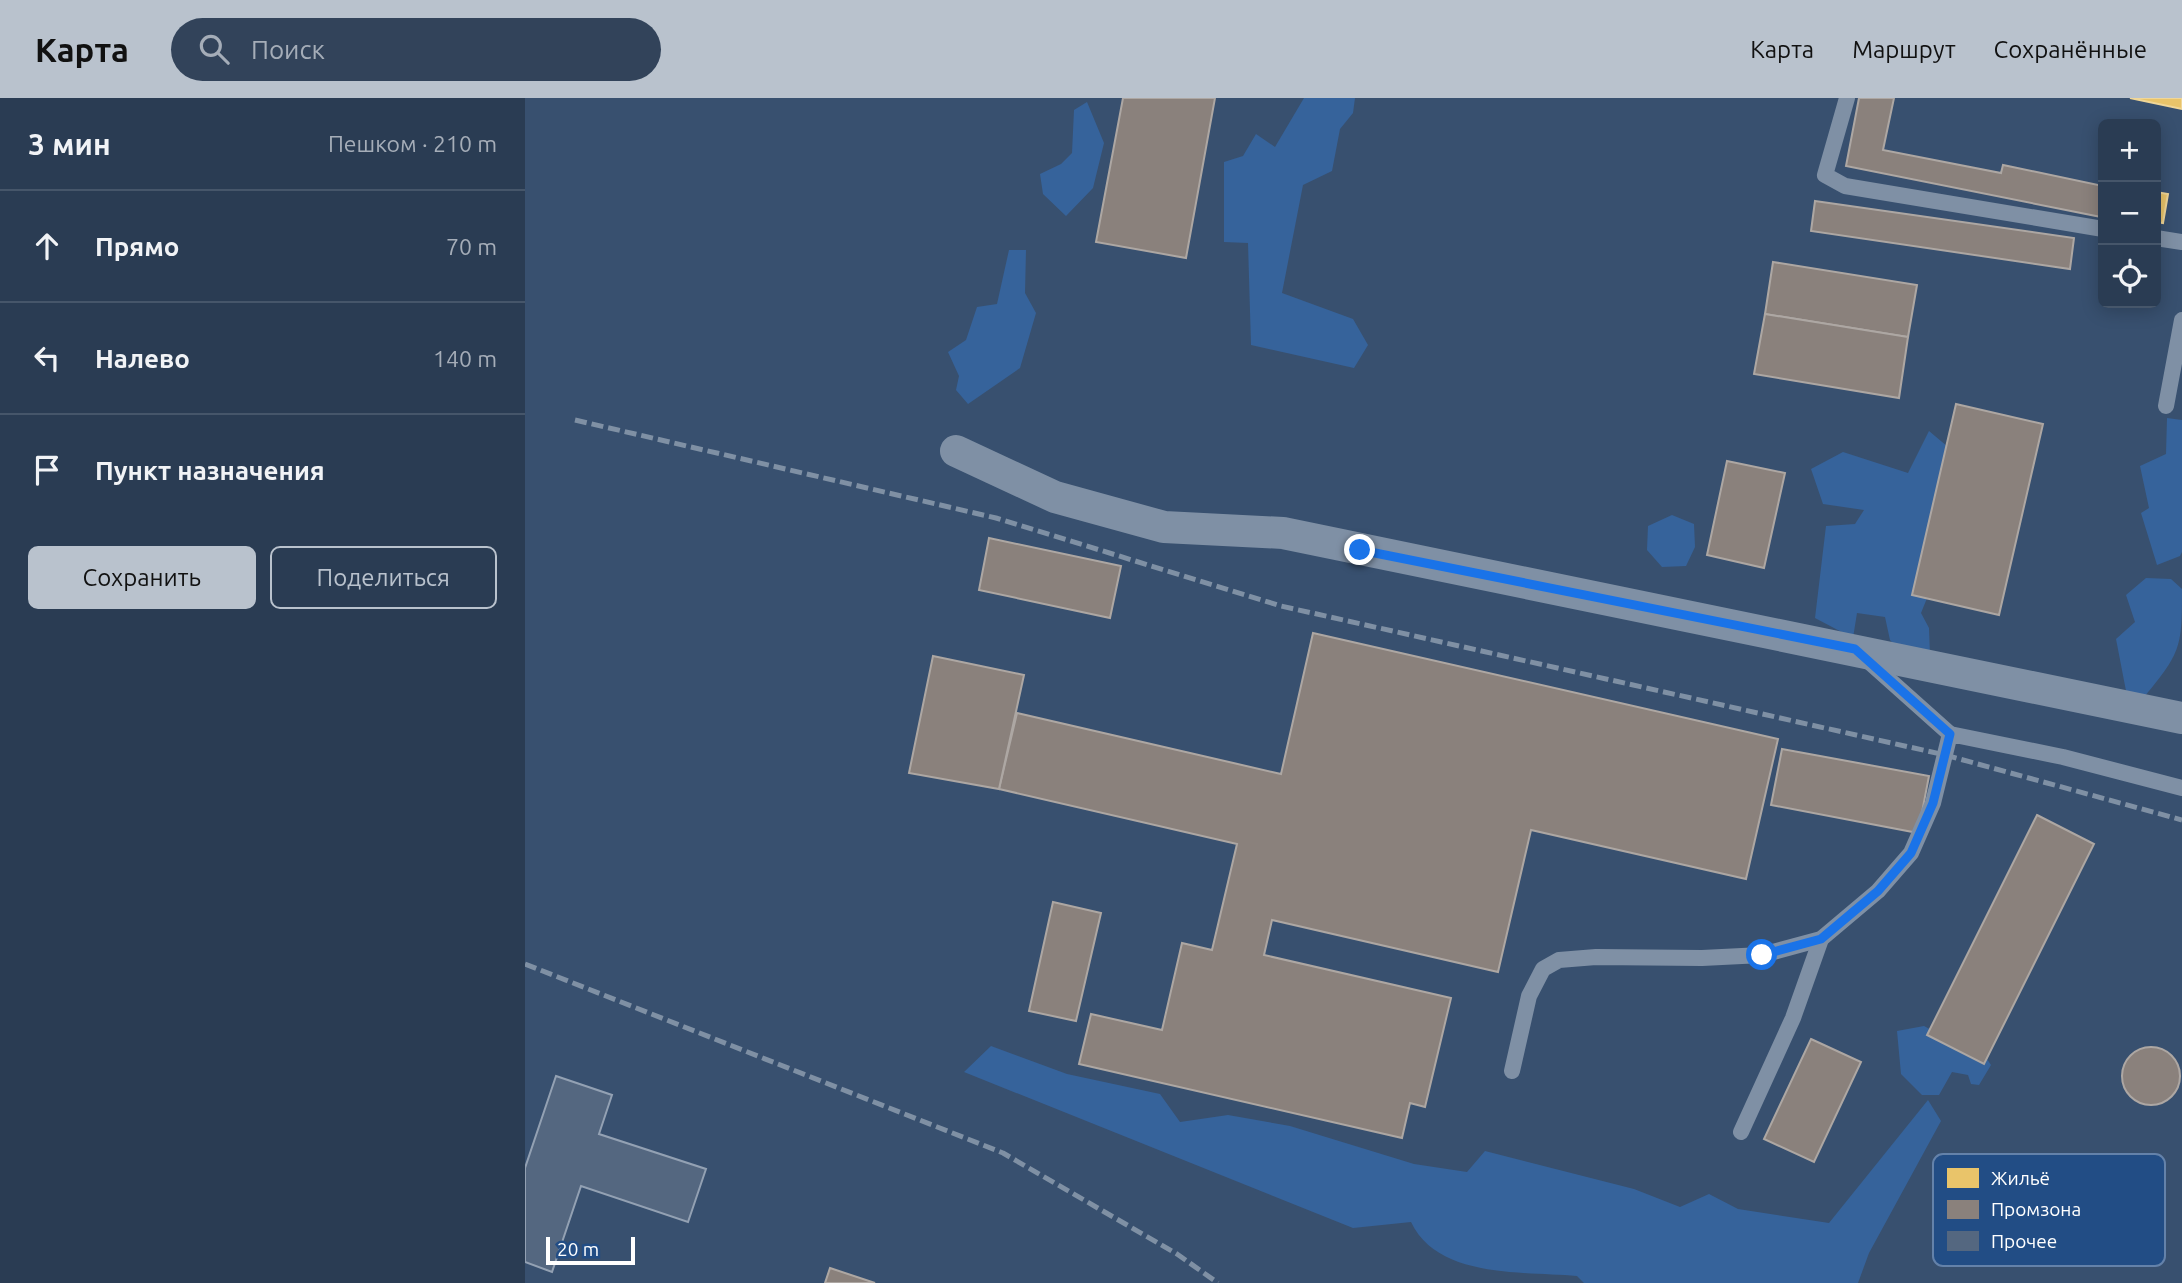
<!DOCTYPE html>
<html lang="ru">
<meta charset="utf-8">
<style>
:root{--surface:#2a3c53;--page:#32435a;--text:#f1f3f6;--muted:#a5adb8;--line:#46566a;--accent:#b9c2cd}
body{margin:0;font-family:Ubuntu,sans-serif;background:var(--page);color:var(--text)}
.controls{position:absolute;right:21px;top:21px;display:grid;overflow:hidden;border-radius:10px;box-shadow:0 4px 18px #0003}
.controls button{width:63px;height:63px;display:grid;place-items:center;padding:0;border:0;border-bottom:2px solid var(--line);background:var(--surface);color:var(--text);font:35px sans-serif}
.scale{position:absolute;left:21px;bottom:18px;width:89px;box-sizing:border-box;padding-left:7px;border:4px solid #fff;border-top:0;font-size:19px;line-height:24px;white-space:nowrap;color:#fff;-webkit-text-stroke:5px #224d85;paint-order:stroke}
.stop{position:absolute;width:21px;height:21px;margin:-16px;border:5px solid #1a73e8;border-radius:50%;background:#fff}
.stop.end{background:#1a73e8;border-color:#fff;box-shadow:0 2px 7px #0008}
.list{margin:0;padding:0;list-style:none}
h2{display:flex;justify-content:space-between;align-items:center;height:91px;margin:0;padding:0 28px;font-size:30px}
h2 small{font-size:23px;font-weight:400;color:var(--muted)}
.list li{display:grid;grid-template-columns:46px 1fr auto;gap:21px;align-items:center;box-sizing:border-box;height:112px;padding:0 28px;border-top:2px solid var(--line)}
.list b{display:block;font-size:26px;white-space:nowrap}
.list em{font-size:23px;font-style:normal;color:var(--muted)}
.actions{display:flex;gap:14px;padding:21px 28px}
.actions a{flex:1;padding:16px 0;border:2px solid var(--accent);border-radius:10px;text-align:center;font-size:24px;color:var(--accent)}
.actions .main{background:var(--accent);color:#111}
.icon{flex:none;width:38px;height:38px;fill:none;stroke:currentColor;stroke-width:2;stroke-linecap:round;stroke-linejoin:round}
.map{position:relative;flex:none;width:1657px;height:1185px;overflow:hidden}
header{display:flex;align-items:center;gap:42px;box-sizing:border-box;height:98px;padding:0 35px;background:var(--accent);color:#111}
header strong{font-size:33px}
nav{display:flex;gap:38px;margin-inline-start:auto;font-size:24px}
.search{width:490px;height:63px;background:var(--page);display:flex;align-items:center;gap:18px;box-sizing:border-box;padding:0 24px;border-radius:38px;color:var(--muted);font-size:26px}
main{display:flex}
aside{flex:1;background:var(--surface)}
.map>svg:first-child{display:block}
</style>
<header>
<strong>Карта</strong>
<div class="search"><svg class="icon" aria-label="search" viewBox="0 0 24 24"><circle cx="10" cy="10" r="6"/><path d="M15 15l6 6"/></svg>Поиск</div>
<nav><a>Карта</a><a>Маршрут</a><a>Сохранённые</a></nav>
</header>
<main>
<aside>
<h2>3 мин<small>Пешком · 210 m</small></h2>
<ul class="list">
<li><svg class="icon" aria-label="ahead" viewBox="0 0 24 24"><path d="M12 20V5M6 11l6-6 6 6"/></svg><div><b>Прямо</b></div><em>70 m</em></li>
<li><svg class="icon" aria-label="left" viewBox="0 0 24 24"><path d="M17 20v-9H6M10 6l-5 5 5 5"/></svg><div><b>Налево</b></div><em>140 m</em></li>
<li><svg class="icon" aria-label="arrive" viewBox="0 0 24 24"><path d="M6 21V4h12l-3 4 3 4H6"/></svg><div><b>Пункт назначения</b></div></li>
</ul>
<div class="actions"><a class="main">Сохранить</a><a>Поделиться</a></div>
</aside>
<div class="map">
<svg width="1657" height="1185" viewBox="0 0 1657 1185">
<rect width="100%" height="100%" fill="#38506f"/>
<!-- green -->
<g fill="#36639b">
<path d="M779,0H830L828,15L815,31L807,73L778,87L757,195L828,221L843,247L829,270L726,247L723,145L699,144V64L718,58L731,36L750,49Z"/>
<path d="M562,4L579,45L568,90L541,118L518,96L515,76L536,66L547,55L549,12Z"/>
<path d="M484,152H501L500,195L511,215L495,270L443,306L431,292L434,278L423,254L441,242L452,209L472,206Z"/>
<path d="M1642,320L1657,322V454L1655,458L1632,467L1616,415L1624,410L1615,368L1641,356Z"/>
<path d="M1404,333L1429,354L1409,483L1396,515L1404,530L1405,557L1383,562L1365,542L1360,519L1332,515L1328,540L1290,520L1301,428L1330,426L1339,412L1298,406L1286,371L1318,354L1383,375Z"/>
<path d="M1147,417L1169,426L1170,449L1161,468L1137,469L1122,452L1123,428Z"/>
<path d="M1621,480L1646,481L1657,491C1657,547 1657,554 1620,598H1602L1591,541L1610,524L1601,497Z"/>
<path d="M1399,928L1433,946L1454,949L1466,967L1454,987L1446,986L1443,977L1427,974L1414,997H1397L1376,976L1372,933Z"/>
<path d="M466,948L542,976L635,996L655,1024L703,1017L765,1028L889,1066L942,1074L960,1053L1109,1091L1155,1109L1184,1096L1213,1111L1304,1125L1403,1002L1416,1023L1344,1155L1333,1185H1059L1052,1178C998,1173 913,1181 886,1124L828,1130L439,974Z"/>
</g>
<!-- homes -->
<g fill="#e9c46a" stroke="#f0d697" stroke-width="2">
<path d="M1605,0H1657V11Z"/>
<path d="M1631,94L1643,96L1638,125L1631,124Z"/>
</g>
<!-- industry -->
<g fill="#8a817c" stroke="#ada7a3" stroke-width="2">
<path d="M598,0H690L661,160L571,144Z"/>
<path d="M1334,0H1369L1358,52L1476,75L1478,67L1578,88L1576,119L1321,68Z"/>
<path d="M1290,103L1549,140L1545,171L1286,133Z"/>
<path d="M1248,164L1392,187L1383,239L1240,216Z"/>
<path d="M1240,216L1383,239L1374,300L1229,276Z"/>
<path d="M1431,306L1518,326L1474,517L1387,497Z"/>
<path d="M1202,363L1260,375L1239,470L1182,457Z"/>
<path d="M464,440L596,468L585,520L454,492Z"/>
<path d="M788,535L1253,641L1221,781L1006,732L973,874L747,822L739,857L926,900L900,1009L885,1005L877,1040L554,966L566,916L637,932L657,845L687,852L712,746L474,691L492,615L756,676Z"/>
<path d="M408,558L499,577L474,691L384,675Z"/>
<path d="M1257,651L1404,678L1393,735L1246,707Z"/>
<path d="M1512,717L1569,746L1459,966L1402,937Z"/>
<path d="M528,804L576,815L551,923L504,913Z"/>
<path d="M1286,941L1336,964L1289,1064L1239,1041Z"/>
<circle cx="1626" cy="978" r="29"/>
<path d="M305,1170L350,1185H300Z"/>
</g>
<!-- building -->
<path fill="#546780" stroke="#93a1b3" stroke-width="2" d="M31,978L87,997L74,1036L181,1071L163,1124L56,1088L27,1174L0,1164V1070Z"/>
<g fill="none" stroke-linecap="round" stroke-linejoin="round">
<!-- service -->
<g stroke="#7f90a5" stroke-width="16">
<path d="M1322,0L1300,77L1320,88L1578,131"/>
<path d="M1631,140L1657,144"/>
<path d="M1641,308L1657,222"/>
<path d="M1341,561L1425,636"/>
<path d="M987,973L1004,898L1018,871L1034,862L1071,859L1177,860L1237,857L1296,841L1353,793L1386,755L1408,705L1425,636L1538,659L1657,690"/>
<path d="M1216,1034L1268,920L1296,841"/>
</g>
<!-- minor -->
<path stroke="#7f90a5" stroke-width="32" d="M431,353L530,399L639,429L758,435L1657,620"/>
<!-- rail -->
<g stroke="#7f90a4" stroke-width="5" stroke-dasharray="12 5" stroke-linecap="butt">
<path d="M50,322L471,420L756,508L1420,657L1657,722"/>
<path d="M0,866L478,1055L652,1156L693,1185"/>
</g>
</g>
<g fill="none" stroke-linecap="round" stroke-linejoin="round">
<!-- route -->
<path stroke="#1a73e8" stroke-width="9" d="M835,452L1330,551L1425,636L1408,705L1386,755L1353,793L1296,841L1237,857"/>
</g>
<!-- legend -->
<rect x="1408" y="1056" width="232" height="112" rx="10" fill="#224d85" stroke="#6482aa" stroke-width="2"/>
<rect x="1422" y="1070" width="32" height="20" fill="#e9c46a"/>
<rect x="1422" y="1102" width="32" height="19" fill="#8a817c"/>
<rect x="1422" y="1133" width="32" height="20" fill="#546780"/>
<g font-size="19" fill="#fff">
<text x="1466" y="1087">Жильё</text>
<text x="1466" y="1118">Промзона</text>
<text x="1466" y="1150">Прочее</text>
</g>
</svg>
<div class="controls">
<button>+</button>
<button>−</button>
<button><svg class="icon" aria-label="locate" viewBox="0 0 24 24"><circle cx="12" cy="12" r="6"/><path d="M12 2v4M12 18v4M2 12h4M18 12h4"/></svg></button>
</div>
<div class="scale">20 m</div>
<div class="stop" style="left:1237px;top:857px"></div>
<div class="stop end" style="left:835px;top:452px"></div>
</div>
</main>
